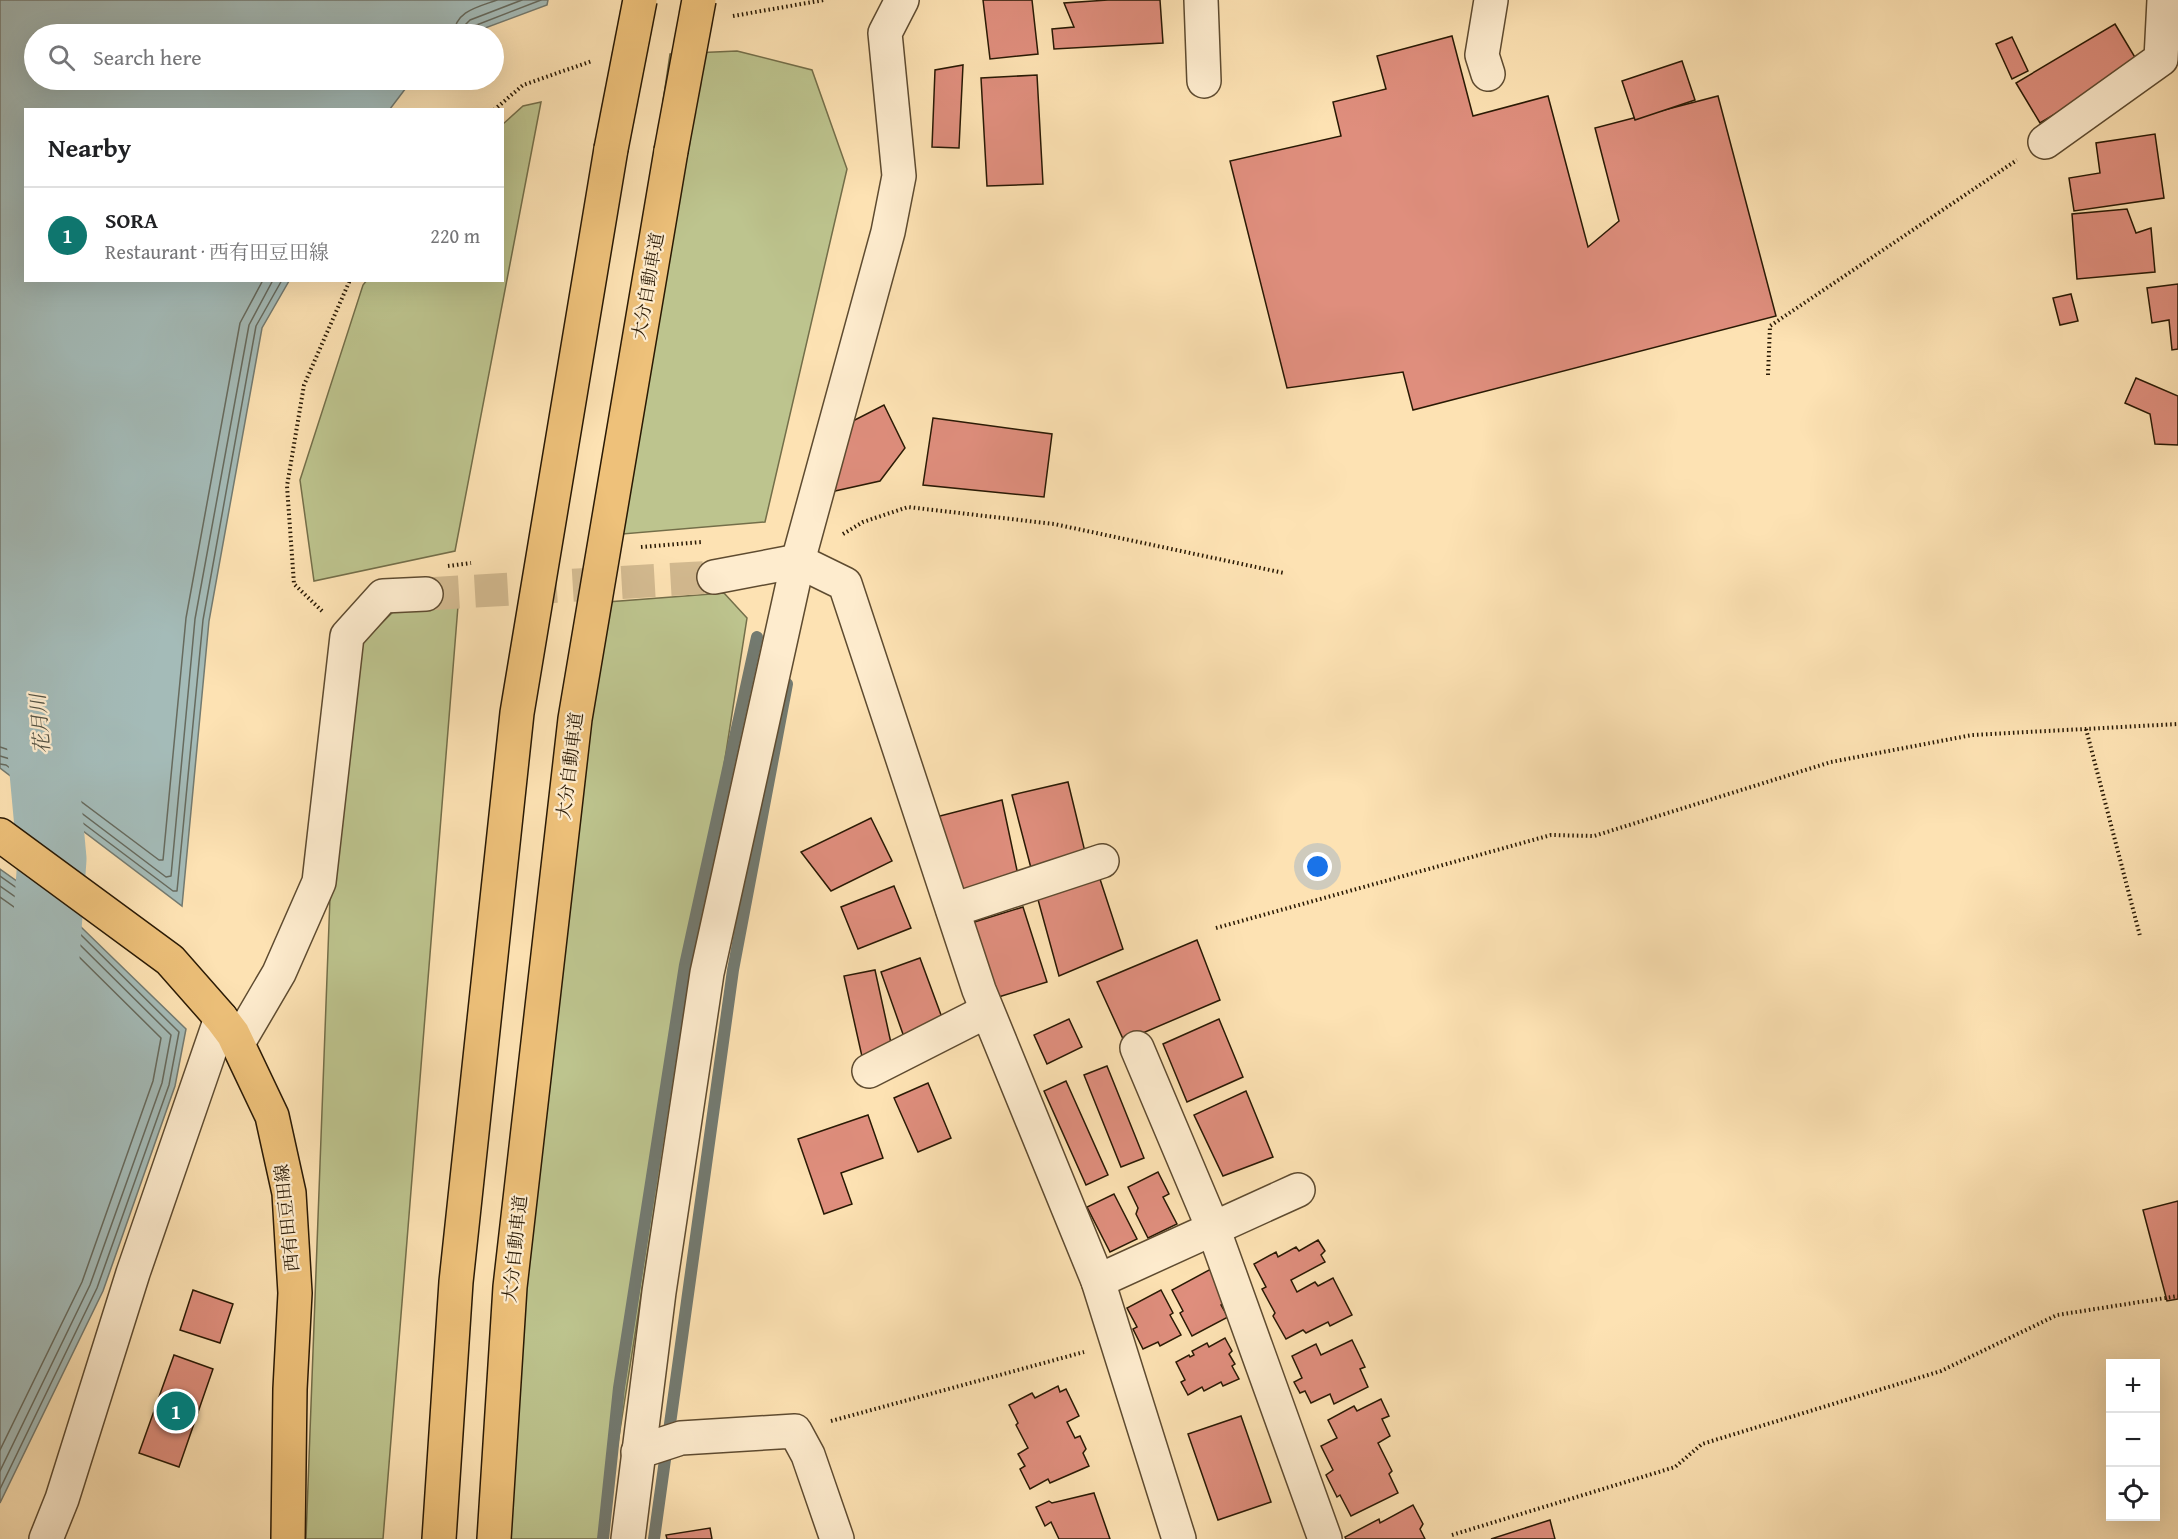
<!DOCTYPE html>
<meta charset="utf-8">
<style>
:root{--surface:#fff;--page:#f6f6f6;--text:#202124;--muted:#757577;--line:#e0e0e0;--accent:#0f766e}
body{margin:0;font-family:"Gentium Book Plus","Noto Serif JP",serif;background:var(--page);color:var(--text)}
.controls{position:absolute;right:18px;bottom:18px;display:grid;overflow:hidden;border-radius:0px;box-shadow:0 6px 24px #0002}
.controls button{width:54px;height:54px;display:grid;place-items:center;padding:0;border:0;border-bottom:2px solid var(--line);background:var(--surface);color:var(--text);font:30px sans-serif}
.you{position:absolute;left:1318px;top:867px;width:21px;height:21px;margin:-15px;border:4px solid #fff;border-radius:50%;background:#1a73e8;box-shadow:0 0 0 9px #1a73e833}
.badge{display:grid;place-items:center;width:39px;height:39px;border-radius:50%;background:var(--accent);color:#fff;font-size:20px;font-weight:700}
.pin{position:absolute;translate:-50% -50%;border:3px solid #fff;box-shadow:0 2px 6px #0006}
.list{margin:0;padding:0;list-style:none}
h2{display:flex;justify-content:space-between;align-items:center;height:78px;margin:0;padding:0 24px;font-size:26px}
h2 small{font-size:20px;font-weight:400;color:var(--muted)}
.list li{display:grid;grid-template-columns:39px 1fr auto;gap:18px;align-items:center;box-sizing:border-box;height:96px;padding:0 24px;border-top:2px solid var(--line)}
.list b{display:block;font-size:22px;white-space:nowrap}
.list p{margin:0;font-size:20px;white-space:nowrap;color:var(--muted)}
.list em{font-size:20px;font-style:normal;color:var(--muted)}
.icon{flex:none;width:33px;height:33px;fill:none;stroke:currentColor;stroke-width:2;stroke-linecap:round;stroke-linejoin:round}
.map{position:relative;flex:none;width:2178px;height:1539px;overflow:hidden}
.search{position:absolute;background:var(--surface);box-shadow:0 6px 24px #0002;left:24px;top:24px;width:480px;height:66px;display:flex;align-items:center;gap:15px;box-sizing:border-box;padding:0 21px;border-radius:33px;color:var(--muted);font-size:22px}
.panel{position:absolute;background:var(--surface);box-shadow:0 6px 24px #0002;left:24px;top:108px;width:480px;height:174px;border-radius:0px}
.map>svg:first-child{display:block}
</style>
<div class="map">
<svg width="2178" height="1539" viewBox="0 0 2178 1539">
<rect width="100%" height="100%" fill="#fde2b3"/>
<filter id="stains"><feTurbulence type="fractalNoise" baseFrequency=".00333" numOctaves="4"/><feColorMatrix values="0 0 0 0 .2 0 0 0 0 .09 0 0 0 0 .02 0 0 0 .5 -.17"/></filter>
<radialGradient id="worn" r=".72"><stop offset=".6" stop-color="#630" stop-opacity="0"/><stop offset="1" stop-color="#630" stop-opacity=".3"/></radialGradient>
<!-- green -->
<g fill="#bdc48e" stroke="#736e49" stroke-width="1.5">
<path d="M737,51L812,70L847,169L765,522L599,536L670,54Z"/>
<path d="M541,102L455,551L314,581L300,480L363,285L367,280H502L503,124L523,106Z"/>
<path d="M724,593L747,618L603,1539H502L524,1244L594,603Z"/>
<path d="M458,606L383,1539H306L330,897L357,647L394,611Z"/>
</g>
<!-- water -->
<g fill="#a4bbb8" stroke="#737a70" stroke-width="1.5">
<path d="M0,0H548L547,5L469,34H34V80H412L390,109L26,110V280L289,281L262,328L209,621L182,906L0,768Z"/>
<path d="M0,869L80,926L186,1029L175,1086L103,1291L0,1503Z"/>
</g>
<g fill="none" stroke-linecap="round" stroke-linejoin="round">
<!-- shore -->
<g stroke="#666a5e" stroke-width="1.5">
<path d="M454,34C455,11 478,7 497,0"/>
<path d="M463,34L464,26L470,20L522,0"/>
<path d="M470,34L471,30L474,26L541,0"/>
<path d="M0,747L15,752L159,860H163L186,618L240,323L263,280"/>
<path d="M0,756L10,759L166,877L171,876L195,619L249,325L273,280"/>
<path d="M0,764L6,765L173,891H177L203,620L256,326L282,280"/>
<path d="M0,876L76,930L179,1032L169,1085L97,1288L0,1489"/>
<path d="M0,886L71,936L171,1035L162,1083L90,1285L0,1471"/>
<path d="M0,897L65,943L161,1038L153,1081L82,1282L0,1450"/>
</g>
<!-- stream -->
<g stroke="#737a70" stroke-width="12">
<path d="M603,1539L619,1388L685,965L757,637"/>
<path d="M654,1539L733,970L787,684"/>
</g>
<!-- river -->
<path stroke="#a4bbb8" stroke-width="69" d="M38,707L52,859L42,999"/>
</g>
<!-- building -->
<g fill="#df8e7d" stroke="#291904" stroke-width="1.5">
<path d="M983,0H1032L1038,54L990,59Z"/>
<path d="M1108,0H1160L1163,43L1054,49L1052,29L1074,27L1064,3Z"/>
<path d="M2115,24L2139,64L2040,123L2016,83Z"/>
<path d="M1452,36L1473,116L1548,96L1588,247L1619,221L1595,128L1718,96L1776,316L1413,410L1403,372L1287,388L1230,161L1341,136L1333,102L1386,89L1377,56Z"/>
<path d="M2012,37L2028,71L2012,79L1996,44Z"/>
<path d="M1682,61L1695,100L1635,120L1622,81Z"/>
<path d="M963,65L959,148L932,147L935,70Z"/>
<path d="M1037,75L1043,184L987,186L981,78Z"/>
<path d="M2155,134L2164,198L2074,211L2069,178L2100,173L2096,143Z"/>
<path d="M2127,209L2136,233L2151,228L2155,272L2077,279L2072,214Z"/>
<path d="M2178,284V349L2172,350L2169,320L2152,323L2147,288Z"/>
<path d="M2071,294L2078,321L2060,325L2053,298Z"/>
<path d="M2136,378L2178,396V445L2155,444L2150,414L2125,403Z"/>
<path d="M884,405L905,448L880,481L835,491L845,425Z"/>
<path d="M933,418L1052,434L1044,497L923,485Z"/>
<path d="M1068,782L1086,856L1032,872L1012,795Z"/>
<path d="M1002,800L1018,875L959,894L936,817Z"/>
<path d="M871,818L892,861L831,891L801,852Z"/>
<path d="M1098,873L1123,949L1059,976L1037,896Z"/>
<path d="M894,886L911,928L858,949L841,907Z"/>
<path d="M1023,907L1047,982L992,999L968,924Z"/>
<path d="M1197,940L1220,1000L1124,1041L1097,982Z"/>
<path d="M920,958L944,1023L904,1037L881,972Z"/>
<path d="M875,970L891,1043L863,1061L844,976Z"/>
<path d="M1069,1019L1082,1047L1047,1064L1034,1035Z"/>
<path d="M1219,1019L1243,1077L1187,1102L1163,1044Z"/>
<path d="M1107,1066L1144,1158L1121,1167L1084,1075Z"/>
<path d="M1066,1081L1108,1175L1086,1185L1044,1091Z"/>
<path d="M928,1083L951,1138L918,1152L894,1098Z"/>
<path d="M1246,1091L1273,1157L1223,1176L1194,1115Z"/>
<path d="M868,1115L883,1158L841,1173L852,1204L824,1214L798,1139Z"/>
<path d="M1158,1172L1169,1194L1163,1197L1177,1224L1148,1238L1136,1214L1138,1208L1128,1187Z"/>
<path d="M1114,1194L1137,1239L1110,1252L1087,1207Z"/>
<path d="M2178,1201V1299L2167,1301L2143,1210Z"/>
<path d="M1318,1240L1325,1251L1321,1255L1325,1262L1291,1280L1297,1292L1315,1282L1318,1286L1333,1278L1352,1315L1330,1326L1328,1322L1306,1333L1303,1330L1286,1339L1273,1316L1275,1313L1262,1289L1266,1287L1254,1264L1276,1252L1278,1257L1296,1247L1299,1251Z"/>
<path d="M1211,1269L1225,1302L1221,1305L1228,1317L1192,1336L1180,1313L1183,1311L1172,1290Z"/>
<path d="M193,1290L233,1304L220,1343L180,1330Z"/>
<path d="M1161,1290L1173,1313L1170,1315L1181,1335L1160,1346L1158,1342L1143,1349L1133,1329L1137,1327L1127,1308Z"/>
<path d="M1225,1338L1232,1351L1229,1354L1235,1364L1232,1366L1239,1379L1223,1386L1221,1382L1204,1391L1202,1387L1188,1395L1181,1382L1185,1380L1176,1362L1189,1355L1190,1357L1194,1355L1192,1351L1207,1343L1209,1347Z"/>
<path d="M1352,1340L1365,1367L1360,1369L1368,1387L1334,1404L1330,1394L1311,1403L1305,1391L1300,1393L1294,1382L1302,1378L1292,1356L1316,1344L1321,1355Z"/>
<path d="M174,1355L213,1369L179,1467L139,1453Z"/>
<path d="M1058,1386L1060,1392L1066,1389L1079,1416L1067,1422L1075,1438L1080,1436L1086,1449L1083,1453L1089,1466L1050,1483L1048,1479L1030,1489L1020,1469L1025,1466L1018,1454L1028,1448L1016,1425L1018,1423L1009,1405L1032,1393L1035,1398Z"/>
<path d="M1381,1399L1389,1416L1382,1419L1390,1436L1378,1443L1392,1471L1389,1474L1398,1493L1351,1516L1340,1495L1337,1497L1326,1475L1333,1470L1321,1446L1337,1438L1328,1420L1354,1406L1357,1411Z"/>
<path d="M1241,1416L1271,1502L1218,1520L1188,1434Z"/>
<path d="M1094,1493L1110,1539H1059L1051,1522L1045,1526L1036,1507L1049,1501L1052,1503Z"/>
<path d="M1413,1505L1423,1524L1420,1529L1425,1539H1346L1345,1537L1379,1519L1380,1523Z"/>
<path d="M1550,1520L1555,1539H1491Z"/>
<path d="M710,1528L712,1539H667L666,1535Z"/>
</g>
<g fill="none" stroke-linecap="round" stroke-linejoin="round">
<!-- minor-tunnel -->
<path stroke="#d3ba90" stroke-width="33" stroke-dasharray="33 16" stroke-linecap="butt" d="M426,594L714,577"/>
<defs>
<g id="minor">
<path d="M1201,0L1204,81"/>
<path d="M1488,74L1482,55L1491,0"/>
<path d="M2045,142L2161,59L2164,0"/>
<path d="M714,577L798,561L845,584L979,990L1098,1281L1179,1539"/>
<path d="M953,910L1102,861"/>
<path d="M238,1043L279,973L319,882L347,636L383,596L426,594"/>
<path d="M1137,1048L1213,1228L1325,1539"/>
<path d="M869,1071L987,1011"/>
<path d="M1098,1281L1298,1190"/>
<path d="M638,1452L681,1438L795,1431L808,1455L837,1539"/>
<path d="M46,1539L62,1499L133,1273L221,1018"/>
<path d="M628,1539L659,1292L707,973L798,561L888,232L899,176L885,33L902,0"/>
</g>
<path id="major" d="M0,835L170,960L221,1018L233,1034L272,1116L289,1193L295,1293L290,1389L288,1539"/>
<g id="highway">
<path d="M439,1539L456,1282L517,713L611,149"/>
<path d="M494,1539L510,1287L575,719L671,151"/>
</g>
</defs>
<!-- minor casing -->
<use href="#minor" stroke="#5e4b30" stroke-width="36"/>
<!-- major casing -->
<use href="#major" stroke="#291904" stroke-width="36"/>
<!-- highway casing -->
<use href="#highway" stroke="#291904" stroke-width="36"/>
<!-- path -->
<g stroke="#291904" stroke-width="4" stroke-dasharray="1.5 3" stroke-linecap="butt">
<path d="M733,16L824,0"/>
<path d="M494,110L523,85L592,61"/>
<path d="M1768,375L1770,326L2017,160"/>
<path d="M843,534L863,522L908,507L1054,524L1284,573"/>
<path d="M641,547L702,542"/>
<path d="M448,566L471,563"/>
<path d="M322,611L294,584L287,486L304,385L350,280"/>
<path d="M2086,729L2140,936"/>
<path d="M1216,928L1551,835L1594,836L1831,762L1972,735L2178,724"/>
<path d="M831,1421L1084,1352"/>
<path d="M1452,1535L1675,1467L1702,1444L1941,1371L2057,1315L2178,1296"/>
</g>
<!-- minor -->
<use href="#minor" stroke="#feecce" stroke-width="33"/>
<!-- major -->
<use href="#major" stroke="#eec17a" stroke-width="33"/>
<!-- highway -->
<use href="#highway" stroke="#eec17a" stroke-width="33"/>
<defs>
<g id="highway-bridge">
<path d="M611,149L640,0"/>
<path d="M671,151L699,0"/>
</g>
</defs>
<!-- highway-bridge casing -->
<use href="#highway-bridge" stroke="#291904" stroke-width="36" stroke-linecap="butt"/>
<!-- highway-bridge -->
<use href="#highway-bridge" stroke="#eec17a" stroke-width="33"/>
</g>
<g text-anchor="middle" stroke-width="4.5" stroke-linejoin="round" paint-order="stroke">
<!-- street labels -->
<g font-size="18" fill="#291904" stroke="#feecce">
<text transform="translate(648 286) rotate(-80)" y="6">大分自動車道</text>
<text transform="translate(570 766) rotate(-83)" y="6">大分自動車道</text>
<text transform="translate(287 1218) rotate(-96)" y="6">西有田豆田線</text>
<text transform="translate(515 1249) rotate(-84)" y="6">大分自動車道</text>
</g>
<!-- water labels -->
<g font-size="20" font-style="italic" fill="#545243" stroke="#feecce">
<text transform="translate(40 724) rotate(-95)" y="7">花月川</text>
</g>
</g>
<rect width="100%" height="100%" filter="url(#stains)"/>
<rect width="100%" height="100%" fill="url(#worn)"/>
</svg>
<div class="controls">
<button>+</button>
<button>−</button>
<button><svg class="icon" aria-label="locate" viewBox="0 0 24 24"><circle cx="12" cy="12" r="6"/><path d="M12 2v4M12 18v4M2 12h4M18 12h4"/></svg></button>
</div>
<div class="you"></div>
<div class="pin badge" style="left:176px;top:1411px">1</div>
<div class="search"><svg class="icon" aria-label="search" viewBox="0 0 24 24"><circle cx="10" cy="10" r="6"/><path d="M15 15l6 6"/></svg>Search here</div>
<section class="panel">
<h2>Nearby<small></small></h2>
<ul class="list">
<li><span class="badge">1</span><div><b>SORA</b><p>Restaurant · 西有田豆田線</p></div><em>220 m</em></li>
</ul>
</section>
</div>
